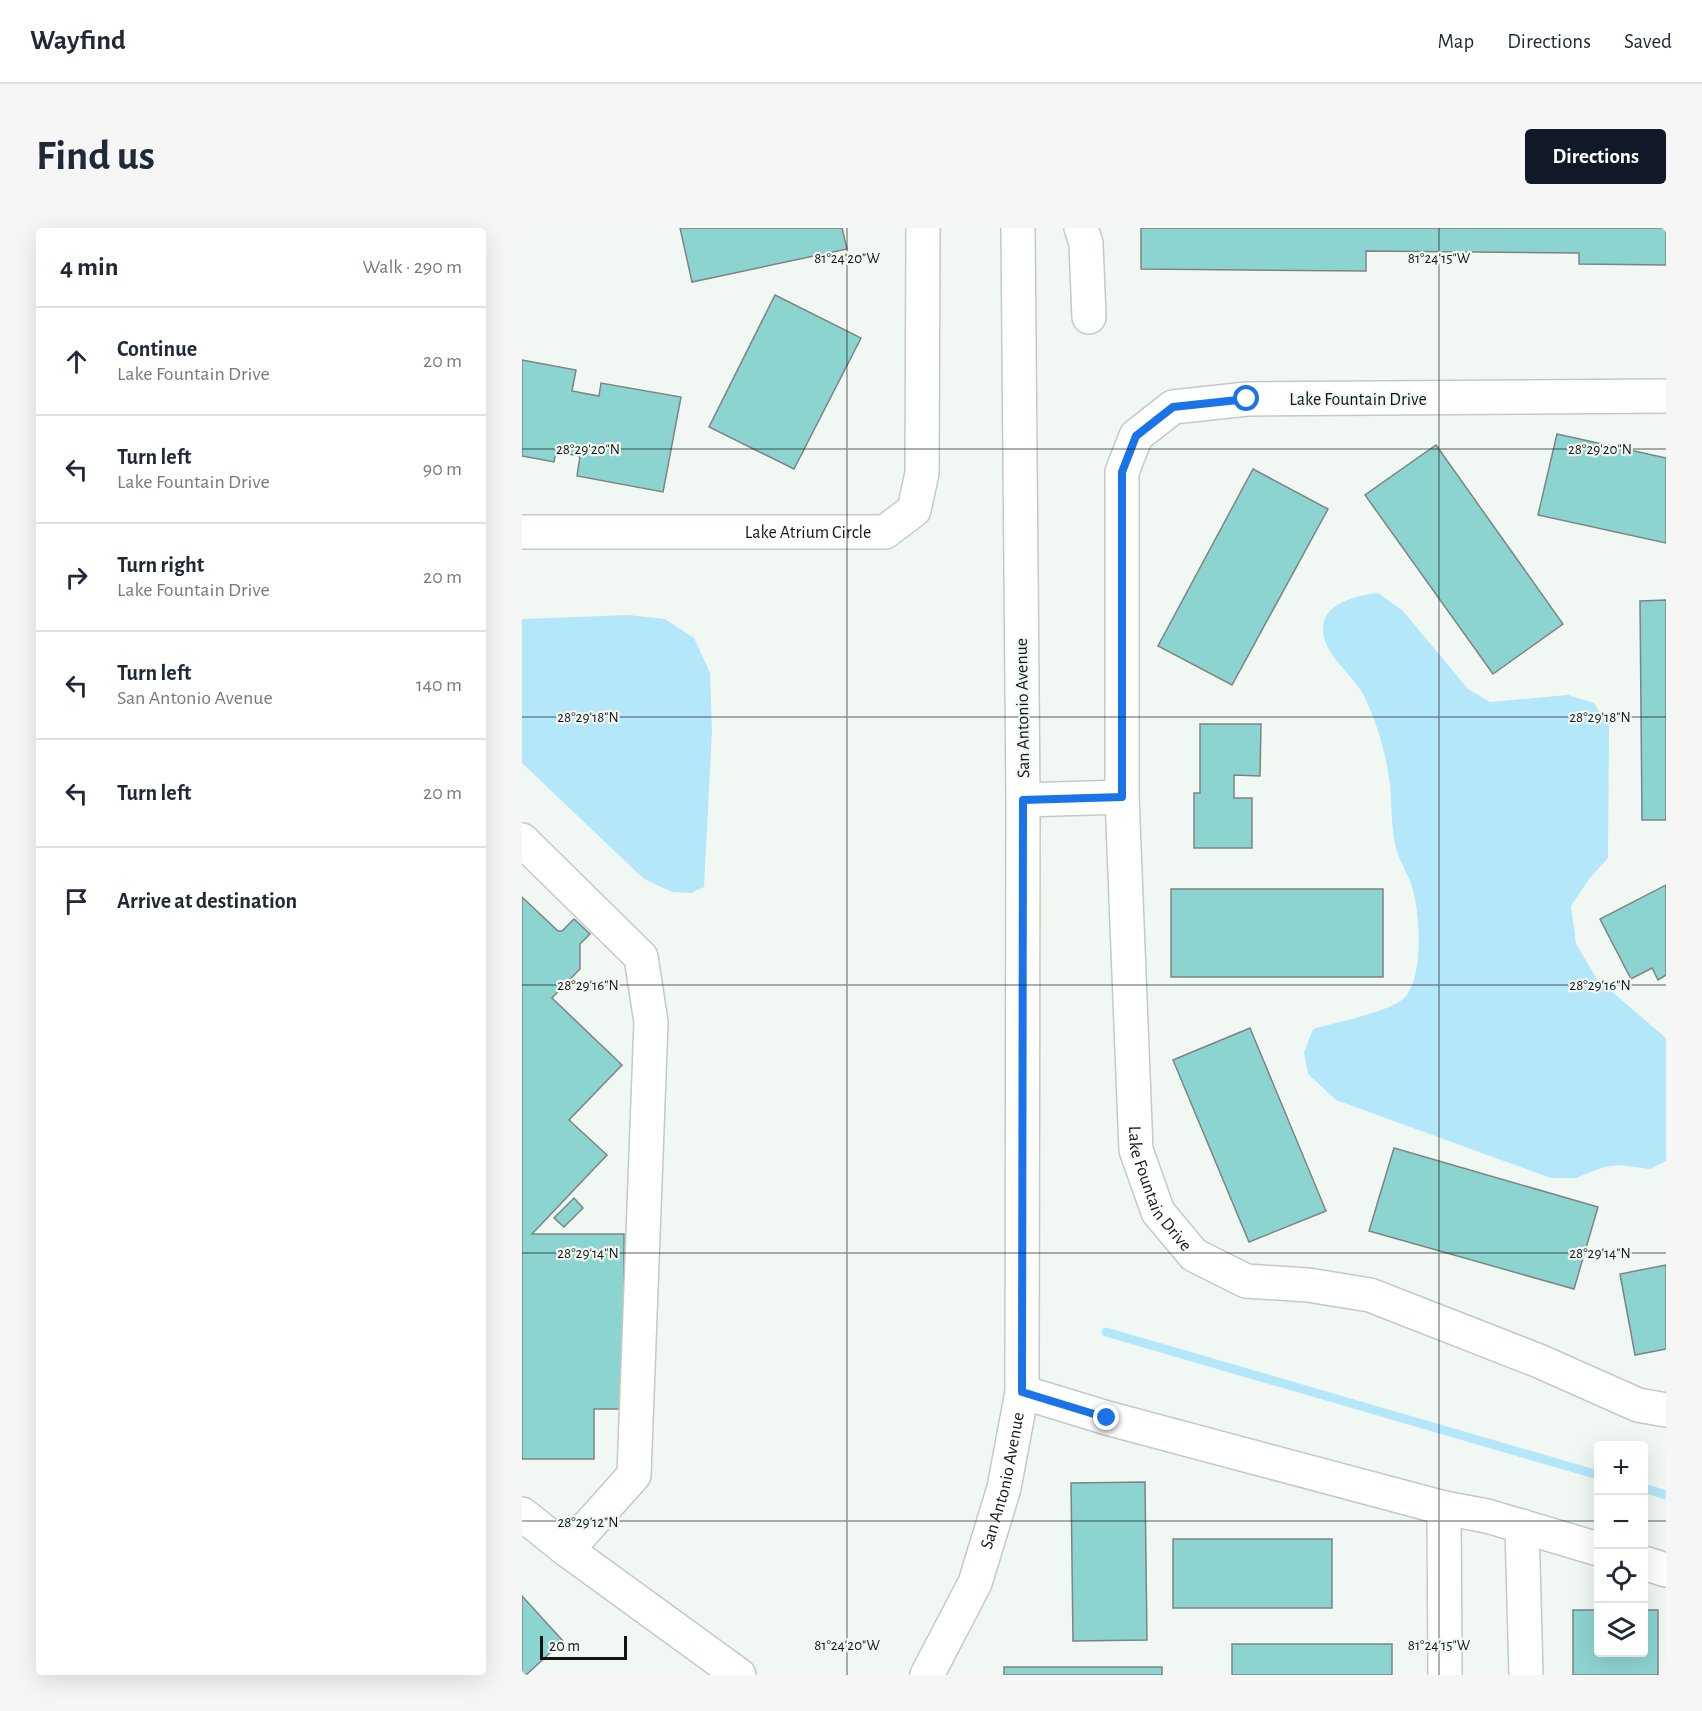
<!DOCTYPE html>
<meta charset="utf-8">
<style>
:root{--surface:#fff;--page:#f6f6f7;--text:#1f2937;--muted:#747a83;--line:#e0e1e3;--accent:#111827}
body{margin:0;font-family:"Alegreya Sans",sans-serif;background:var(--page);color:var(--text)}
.controls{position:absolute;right:18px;bottom:18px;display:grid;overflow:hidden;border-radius:6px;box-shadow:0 6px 24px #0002}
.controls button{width:54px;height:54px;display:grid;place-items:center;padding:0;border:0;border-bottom:2px solid var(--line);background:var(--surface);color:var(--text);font:30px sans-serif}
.scale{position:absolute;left:18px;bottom:15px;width:87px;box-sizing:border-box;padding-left:6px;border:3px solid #131514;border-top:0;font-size:16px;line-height:21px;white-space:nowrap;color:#131514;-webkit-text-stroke:4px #f1f8f4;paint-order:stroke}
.stop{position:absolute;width:18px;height:18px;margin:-14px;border:4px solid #1a73e8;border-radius:50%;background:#fff}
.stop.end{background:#1a73e8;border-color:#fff;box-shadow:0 2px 6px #0008}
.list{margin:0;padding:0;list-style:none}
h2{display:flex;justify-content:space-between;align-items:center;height:78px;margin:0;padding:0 24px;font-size:26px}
h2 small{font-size:20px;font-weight:400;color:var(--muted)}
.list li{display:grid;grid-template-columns:39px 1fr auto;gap:18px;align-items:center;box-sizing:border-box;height:108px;padding:0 24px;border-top:2px solid var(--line)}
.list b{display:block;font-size:22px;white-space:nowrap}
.list p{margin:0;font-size:20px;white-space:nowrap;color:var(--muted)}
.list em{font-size:20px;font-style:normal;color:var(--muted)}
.icon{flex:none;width:33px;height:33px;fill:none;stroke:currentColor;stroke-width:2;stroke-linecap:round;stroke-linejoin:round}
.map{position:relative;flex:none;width:1144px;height:1447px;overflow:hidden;border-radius:6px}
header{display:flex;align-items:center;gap:36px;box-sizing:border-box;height:84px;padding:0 30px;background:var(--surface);border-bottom:2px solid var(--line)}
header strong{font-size:28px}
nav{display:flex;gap:33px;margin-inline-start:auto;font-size:21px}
.intro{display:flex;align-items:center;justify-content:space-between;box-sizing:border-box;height:144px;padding:0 36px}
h1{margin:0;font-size:42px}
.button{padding:15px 27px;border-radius:6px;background:var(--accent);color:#fff;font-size:21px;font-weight:700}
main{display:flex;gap:36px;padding:0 36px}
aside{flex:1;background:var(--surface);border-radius:6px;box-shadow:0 6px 24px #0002}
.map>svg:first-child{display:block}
</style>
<header>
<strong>Wayfind</strong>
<nav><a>Map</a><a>Directions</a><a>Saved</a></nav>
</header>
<div class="intro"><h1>Find us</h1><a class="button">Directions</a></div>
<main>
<aside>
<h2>4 min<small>Walk · 290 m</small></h2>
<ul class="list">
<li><svg class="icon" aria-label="ahead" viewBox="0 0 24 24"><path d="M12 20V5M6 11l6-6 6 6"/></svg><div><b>Continue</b><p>Lake Fountain Drive</p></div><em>20 m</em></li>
<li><svg class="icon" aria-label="left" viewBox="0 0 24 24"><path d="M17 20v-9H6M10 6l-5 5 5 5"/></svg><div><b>Turn left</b><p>Lake Fountain Drive</p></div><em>90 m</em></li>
<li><svg class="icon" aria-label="right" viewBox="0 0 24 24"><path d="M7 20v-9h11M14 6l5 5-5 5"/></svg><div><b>Turn right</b><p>Lake Fountain Drive</p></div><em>20 m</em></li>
<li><svg class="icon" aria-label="left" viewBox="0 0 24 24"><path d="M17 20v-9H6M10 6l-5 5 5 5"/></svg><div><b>Turn left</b><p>San Antonio Avenue</p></div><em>140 m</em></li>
<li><svg class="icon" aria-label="left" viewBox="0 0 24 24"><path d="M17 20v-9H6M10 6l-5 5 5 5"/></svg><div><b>Turn left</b></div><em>20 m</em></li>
<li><svg class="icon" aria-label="arrive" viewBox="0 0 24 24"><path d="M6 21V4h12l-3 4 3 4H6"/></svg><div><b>Arrive at destination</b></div></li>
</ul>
</aside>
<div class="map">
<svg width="1144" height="1447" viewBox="0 0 1144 1447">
<rect width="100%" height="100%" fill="#f1f8f4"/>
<!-- water -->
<g fill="#b3e7f9">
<path d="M856,365L881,383L946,461L968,474L1046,467L1072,475L1087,498L1086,630L1067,651L1049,678L1054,716L1075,751L1144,810V933L1128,941L1098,937L1082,939L1054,950H1029L814,872L786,846L782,824L791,801C811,795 873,783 884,768C901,746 898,693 892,666C889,650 878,636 874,620C869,600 870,577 868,557C864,525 856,498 843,470C833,446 794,424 802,393C808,373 839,367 856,365Z"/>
<path d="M106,387L143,391L172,410L188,445L190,503L182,659L169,665L150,664L122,651L0,535V391Z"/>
</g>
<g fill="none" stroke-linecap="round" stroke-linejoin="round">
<!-- stream -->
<g stroke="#b3e7f9" stroke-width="9">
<path d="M584,1104L1076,1247"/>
<path d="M1122,1260L1144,1267"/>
</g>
</g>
<!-- building -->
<g fill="#8cd4d0" stroke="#7d8484" stroke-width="1.5">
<path d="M158,0H320L325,21L170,54Z"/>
<path d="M619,0H1144V37L1057,36V25L844,23V43L619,41Z"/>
<path d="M253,67L339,110L272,241L187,199Z"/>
<path d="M0,132L54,142L50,163L77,168L79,155L159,169L141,264L55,248L58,228L34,224L32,234L0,228Z"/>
<path d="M1035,206L1144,230V315L1016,287Z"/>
<path d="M914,217L1041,396L971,446L843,267Z"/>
<path d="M731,241L806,281L710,457L636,418Z"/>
<path d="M1144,372V592H1120L1118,373Z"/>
<path d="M678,496H739L738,548L712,547V570H730V620H672V565H678Z"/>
<path d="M1144,657V747L1136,752L1130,740L1109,751L1078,691Z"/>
<rect x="649" y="661" width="212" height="88"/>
<path d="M0,669L36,703H40L52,691L68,706L58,716V741L30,770L100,837L47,892L85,927L10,1006H102V1181H72V1231H0Z"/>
<path d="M728,800L804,983L727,1014L651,832Z"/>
<path d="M872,920L1076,979L1052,1061L847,1003Z"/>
<path d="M52,970L61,980L42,999L32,990Z"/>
<path d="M1144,1037V1121L1113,1127L1098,1046Z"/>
<path d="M623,1254L625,1412L551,1413L549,1255Z"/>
<rect x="651" y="1311" width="159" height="69"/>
<path d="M0,1368L41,1413L4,1447H0Z"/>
<path d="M1051,1382H1076V1424H1122V1382H1136V1447H1051Z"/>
<rect x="710" y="1416" width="160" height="31"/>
<rect x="482" y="1439" width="158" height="8"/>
</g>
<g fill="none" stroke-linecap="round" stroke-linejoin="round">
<defs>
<g id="minor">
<path d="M559,0L564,15L567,89"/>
<path id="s1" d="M1144,168L725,171L651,179L614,208L600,244V569L614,922L636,984L672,1027L724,1053L786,1057L848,1067L1017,1133L1116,1177L1144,1182"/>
<path id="s2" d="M0,304H363L392,282L400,245L401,0"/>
<path d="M501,572L600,569"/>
<path d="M0,612L119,729L129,794L112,1247L45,1322L0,1286"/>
<path d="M500,1164L585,1190L922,1280L965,1288L1076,1321"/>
<path d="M922,1280L923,1447"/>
<path d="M1000,1298L1004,1447"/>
<path d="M45,1322L217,1447"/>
<path d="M1122,1335L1144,1342"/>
<path id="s3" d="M405,1447L453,1355L482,1260L500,1164L501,572L496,0"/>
</g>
</defs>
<!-- minor casing -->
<use href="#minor" stroke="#c3cac6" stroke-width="36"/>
<!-- minor -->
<use href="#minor" stroke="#fff" stroke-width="33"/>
</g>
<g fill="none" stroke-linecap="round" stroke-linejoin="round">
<!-- route -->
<path stroke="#1a73e8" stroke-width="8" d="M585,1190L500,1164L501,572L600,569V244L614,208L651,179L725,171"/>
</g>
<!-- ticks -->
<path fill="none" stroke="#131514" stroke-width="1.5" stroke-opacity="0.45" d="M325,0V1447M917,0V1447M0,221H1144M0,489H1144M0,757H1144M0,1025H1144M0,1293H1076M1122,1293H1144"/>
<g text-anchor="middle" stroke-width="4.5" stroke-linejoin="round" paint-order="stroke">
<!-- street labels -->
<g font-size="18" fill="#131514" stroke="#f1f8f4">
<text x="836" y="177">Lake Fountain Drive</text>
<text dy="6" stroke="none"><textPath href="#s2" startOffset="286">Lake Atrium Circle</textPath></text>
<text transform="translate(500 480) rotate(-91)" y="6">San Antonio Avenue</text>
<text dy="6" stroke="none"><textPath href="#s1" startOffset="1302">Lake Fountain Drive</textPath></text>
<text dy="6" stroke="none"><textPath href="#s3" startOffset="210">San Antonio Avenue</textPath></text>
</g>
</g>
<g font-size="15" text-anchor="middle" fill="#131514" stroke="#f1f8f4" stroke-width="4.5" stroke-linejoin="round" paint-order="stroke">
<text x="325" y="35">81°24'20"W</text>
<text x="917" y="35">81°24'15"W</text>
<text x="66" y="226">28°29'20"N</text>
<text x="1078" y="226">28°29'20"N</text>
<text x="66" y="494">28°29'18"N</text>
<text x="1078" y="494">28°29'18"N</text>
<text x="66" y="762">28°29'16"N</text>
<text x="1078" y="762">28°29'16"N</text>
<text x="66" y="1030">28°29'14"N</text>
<text x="1078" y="1030">28°29'14"N</text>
<text x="66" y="1299">28°29'12"N</text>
<text x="325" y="1422">81°24'20"W</text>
<text x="917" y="1422">81°24'15"W</text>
</g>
</svg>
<div class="controls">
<button>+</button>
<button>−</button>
<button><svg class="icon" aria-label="locate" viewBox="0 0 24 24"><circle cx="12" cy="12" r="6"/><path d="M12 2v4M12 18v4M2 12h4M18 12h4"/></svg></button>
<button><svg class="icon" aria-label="layers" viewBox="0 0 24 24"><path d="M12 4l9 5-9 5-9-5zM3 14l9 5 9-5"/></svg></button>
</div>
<div class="scale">20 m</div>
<div class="stop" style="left:725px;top:171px"></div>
<div class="stop end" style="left:585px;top:1190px"></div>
</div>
</main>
